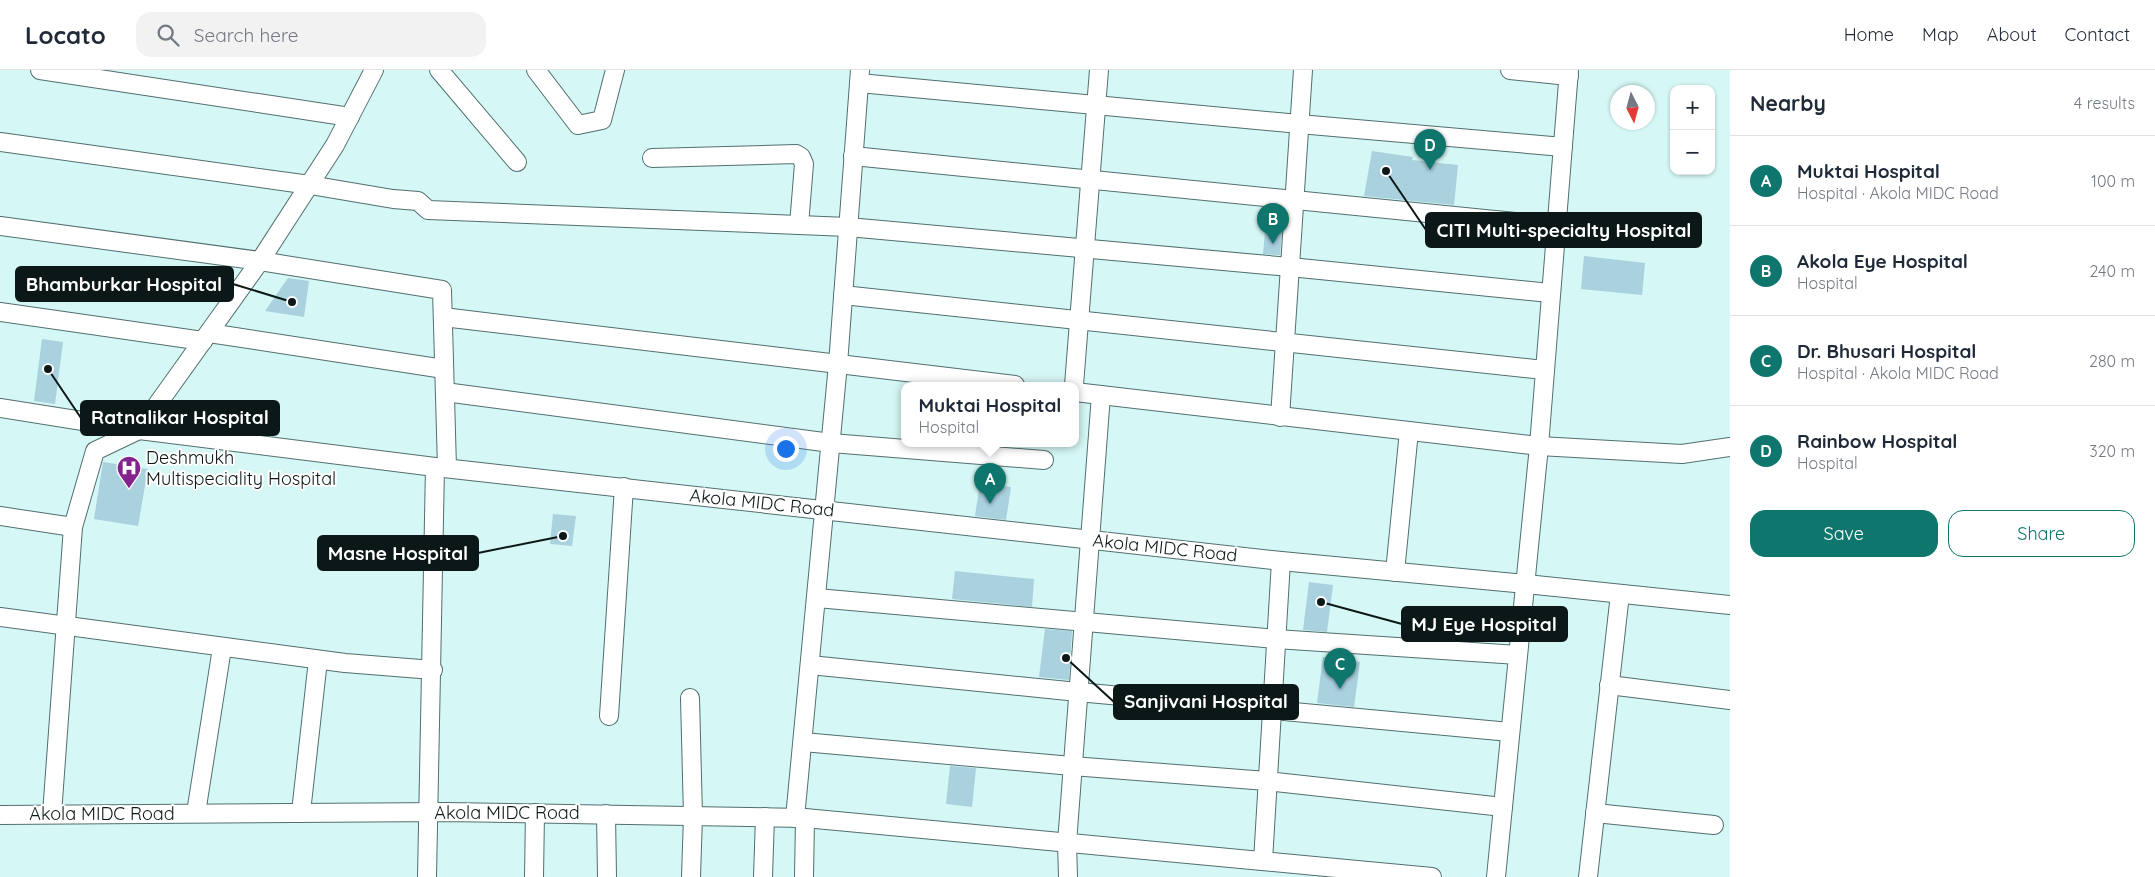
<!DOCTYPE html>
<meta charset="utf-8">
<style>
:root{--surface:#fff;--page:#f2f2f3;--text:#1f2937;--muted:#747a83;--line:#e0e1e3;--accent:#0f766e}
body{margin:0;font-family:Quicksand,sans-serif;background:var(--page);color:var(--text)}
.controls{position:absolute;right:15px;top:15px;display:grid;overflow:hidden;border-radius:10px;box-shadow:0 1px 4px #0004}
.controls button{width:45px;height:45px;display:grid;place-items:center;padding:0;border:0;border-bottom:1px solid var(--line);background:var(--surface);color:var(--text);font:25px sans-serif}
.compass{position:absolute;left:1610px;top:15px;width:45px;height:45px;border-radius:50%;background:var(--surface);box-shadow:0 1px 4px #0004;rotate:174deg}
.you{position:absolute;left:785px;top:378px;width:18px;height:18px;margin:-12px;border:4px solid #fff;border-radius:50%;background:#1a73e8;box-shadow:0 0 0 8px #1a73e833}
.badge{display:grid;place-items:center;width:32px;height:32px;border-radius:50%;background:var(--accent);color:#fff;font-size:16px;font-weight:700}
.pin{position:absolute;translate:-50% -41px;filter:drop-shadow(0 1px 2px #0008)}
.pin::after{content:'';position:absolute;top:26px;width:18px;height:15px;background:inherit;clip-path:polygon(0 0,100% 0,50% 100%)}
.popup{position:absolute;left:901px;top:312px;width:178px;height:65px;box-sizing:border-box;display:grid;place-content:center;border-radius:10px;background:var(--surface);filter:drop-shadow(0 1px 4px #0005);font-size:16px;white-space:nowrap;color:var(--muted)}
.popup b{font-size:19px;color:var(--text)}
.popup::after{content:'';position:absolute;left:50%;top:100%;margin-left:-10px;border:10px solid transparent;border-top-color:var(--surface)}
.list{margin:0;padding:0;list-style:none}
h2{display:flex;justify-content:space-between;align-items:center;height:65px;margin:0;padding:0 20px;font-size:21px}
h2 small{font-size:16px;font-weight:400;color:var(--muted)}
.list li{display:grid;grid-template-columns:32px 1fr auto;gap:15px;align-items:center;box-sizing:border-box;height:90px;padding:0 20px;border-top:1px solid var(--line)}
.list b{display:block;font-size:19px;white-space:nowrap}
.list p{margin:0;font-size:16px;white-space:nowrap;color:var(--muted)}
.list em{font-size:16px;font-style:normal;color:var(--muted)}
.actions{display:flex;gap:10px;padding:15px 20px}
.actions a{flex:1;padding:11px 0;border:1px solid var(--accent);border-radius:15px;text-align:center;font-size:18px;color:var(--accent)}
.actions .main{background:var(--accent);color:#fff}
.icon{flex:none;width:28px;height:28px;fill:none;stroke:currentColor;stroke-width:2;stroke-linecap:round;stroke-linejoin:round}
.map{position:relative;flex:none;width:1730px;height:807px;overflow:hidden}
header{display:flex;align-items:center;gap:30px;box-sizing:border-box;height:70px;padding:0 25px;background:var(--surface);border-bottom:1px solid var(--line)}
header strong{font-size:24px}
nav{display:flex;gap:28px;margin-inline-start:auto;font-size:18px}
.search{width:350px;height:45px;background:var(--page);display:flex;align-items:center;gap:12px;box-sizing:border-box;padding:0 18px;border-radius:15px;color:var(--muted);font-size:19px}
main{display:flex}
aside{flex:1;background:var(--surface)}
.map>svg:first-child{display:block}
</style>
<header>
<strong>Locato</strong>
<div class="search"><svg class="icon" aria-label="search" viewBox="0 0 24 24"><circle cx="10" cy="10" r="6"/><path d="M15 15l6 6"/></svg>Search here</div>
<nav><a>Home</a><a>Map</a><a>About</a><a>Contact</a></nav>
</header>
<main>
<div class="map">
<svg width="1730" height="807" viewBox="0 0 1730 807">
<rect width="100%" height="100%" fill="#d5f7f5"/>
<!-- building -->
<g fill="#a9d1de">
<path d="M1372,81L1413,87L1412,90L1458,95L1454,135L1364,126Z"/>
<path d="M1265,162L1282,163L1280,185L1263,184Z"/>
<path d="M1584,186L1645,193L1642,225L1581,219Z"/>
<path d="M288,208L309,211L304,247L265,241Z"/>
<path d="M42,269L63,272L55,334L34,331Z"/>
<path d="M103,392L148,399L138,456L94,449Z"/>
<path d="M980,413L1011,417L1006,450L975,446Z"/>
<path d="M553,444L576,446L572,476L550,474Z"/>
<path d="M955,501L1034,509L1032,537L952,529Z"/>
<path d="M1309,512L1333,515L1327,562L1303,560Z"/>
<path d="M1045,559L1072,561L1069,610L1039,607Z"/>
<path d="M1323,587L1360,592L1354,637L1317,633Z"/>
<path d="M950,696L976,698L972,737L946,734Z"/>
</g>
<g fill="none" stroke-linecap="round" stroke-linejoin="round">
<defs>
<g id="minor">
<path d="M40,0L350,47"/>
<path d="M439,0L517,92"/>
<path d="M536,0L578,55L602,50L615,0"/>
<path d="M1510,0L1569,6"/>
<path d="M859,13L1299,54L1563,77"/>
<path d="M0,72L310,115L393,129L418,131L428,140L848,157L1290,197L1550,223"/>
<path d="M853,86L1556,156"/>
<path d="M652,88L796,84L801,87L804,94L799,155"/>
<path d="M0,156L260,191L442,220L447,398"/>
<path d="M843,225L1544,300"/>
<path d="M0,242L203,271"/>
<path d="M443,247L1015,315"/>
<path d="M209,263L444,299"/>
<path d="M1074,315L1099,0"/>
<path d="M445,322L831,373L1044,390"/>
<path d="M1075,322L1539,376L1682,384L1730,377"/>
<path d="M0,338L139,360L435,397L1281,491L1526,514L1730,535"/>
<path d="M1280,347L1303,0"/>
<path d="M0,446L73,457"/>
<path d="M1395,502L1409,361"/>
<path d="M817,528L1276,569L1518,585"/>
<path d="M0,547L345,593L433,600"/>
<path d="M810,595L1078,622L1510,662"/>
<path d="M1609,615L1730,630"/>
<path d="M690,628L693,746L691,807"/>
<path d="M609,646L624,417"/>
<path d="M803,672L1072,696L1267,711L1503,737"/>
<path d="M301,742L318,590"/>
<path d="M196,743L222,578"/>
<path d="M1595,743L1714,755"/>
<path d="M52,744L73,457L95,381L139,360L260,191L335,75L374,0"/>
<path d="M606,744L607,807"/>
<path d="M0,745L446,742L805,748L1432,807"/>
<path d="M795,748L838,294L860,0"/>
<path d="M1263,791L1281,491"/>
<path d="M427,807L435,397"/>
<path d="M534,807L535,743"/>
<path d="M763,807L765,747"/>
<path d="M804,807L805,748"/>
<path d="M1068,807L1067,773L1101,325"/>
<path d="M1496,807L1539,376L1569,0"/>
<path d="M1588,807L1620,524"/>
</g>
</defs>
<!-- minor casing -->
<use href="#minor" stroke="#516f6e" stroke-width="20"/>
<!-- minor -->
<use href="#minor" stroke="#fff" stroke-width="18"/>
</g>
<!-- icons -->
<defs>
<symbol id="hospital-pin" viewBox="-11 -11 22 30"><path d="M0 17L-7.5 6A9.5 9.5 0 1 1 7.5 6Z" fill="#84238d" stroke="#fff"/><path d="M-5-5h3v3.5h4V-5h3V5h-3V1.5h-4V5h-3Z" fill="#fff"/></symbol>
</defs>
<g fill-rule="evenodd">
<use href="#hospital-pin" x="115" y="384" width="28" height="38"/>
</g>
<g text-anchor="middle" stroke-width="4" stroke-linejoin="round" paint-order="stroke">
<!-- poi labels -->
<g font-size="18" fill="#0b1817" stroke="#fff" text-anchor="start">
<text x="146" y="394">Deshmukh<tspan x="146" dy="21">Multispeciality Hospital</tspan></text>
</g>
<!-- street labels -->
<g font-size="18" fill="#0b1817" stroke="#fff">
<text transform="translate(762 433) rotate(6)" y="6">Akola MIDC Road</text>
<text transform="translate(1165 478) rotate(6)" y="6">Akola MIDC Road</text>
<text x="507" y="749">Akola MIDC Road</text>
<text x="102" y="750">Akola MIDC Road</text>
</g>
</g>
<!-- callouts -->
<path fill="none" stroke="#0b1817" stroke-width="2" d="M1386 101L1426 160M292 232L233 214M48 299L81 348M563 466L478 483M1321 532L1402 554M1066 588L1114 632"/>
<g fill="#0b1817" stroke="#fff" stroke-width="2">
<circle cx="1386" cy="101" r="5"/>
<circle cx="292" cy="232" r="5"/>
<circle cx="48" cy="299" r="5"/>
<circle cx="563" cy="466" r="5"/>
<circle cx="1321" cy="532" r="5"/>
<circle cx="1066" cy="588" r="5"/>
</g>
<g fill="#0b1817" stroke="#0b1817" stroke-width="2">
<rect x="1426" y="143" width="275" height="34" rx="5"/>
<rect x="16" y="197" width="217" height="34" rx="5"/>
<rect x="81" y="331" width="198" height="34" rx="5"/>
<rect x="318" y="466" width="160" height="34" rx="5"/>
<rect x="1402" y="537" width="165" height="34" rx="5"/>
<rect x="1114" y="615" width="184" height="34" rx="5"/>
</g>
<g font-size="19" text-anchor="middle" font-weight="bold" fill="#fff">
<text x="1564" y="167">CITI Multi-specialty Hospital</text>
<text x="124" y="221">Bhamburkar Hospital</text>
<text x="180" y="354">Ratnalikar Hospital</text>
<text x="398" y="490">Masne Hospital</text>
<text x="1484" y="561">MJ Eye Hospital</text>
<text x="1206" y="638">Sanjivani Hospital</text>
</g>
</svg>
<div class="controls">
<button>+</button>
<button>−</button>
</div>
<svg class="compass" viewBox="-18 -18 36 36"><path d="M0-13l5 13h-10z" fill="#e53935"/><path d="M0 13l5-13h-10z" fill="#747a83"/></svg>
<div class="you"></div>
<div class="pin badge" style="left:990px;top:434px">A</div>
<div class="popup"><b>Muktai Hospital</b>Hospital</div>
<div class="pin badge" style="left:1273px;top:174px">B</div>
<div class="pin badge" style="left:1340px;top:619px">C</div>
<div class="pin badge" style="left:1430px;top:100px">D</div>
</div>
<aside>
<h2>Nearby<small>4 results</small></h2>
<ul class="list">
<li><span class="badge">A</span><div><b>Muktai Hospital</b><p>Hospital · Akola MIDC Road</p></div><em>100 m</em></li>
<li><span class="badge">B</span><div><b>Akola Eye Hospital</b><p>Hospital</p></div><em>240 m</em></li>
<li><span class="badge">C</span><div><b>Dr. Bhusari Hospital</b><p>Hospital · Akola MIDC Road</p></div><em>280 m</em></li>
<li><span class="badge">D</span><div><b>Rainbow Hospital</b><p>Hospital</p></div><em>320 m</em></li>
</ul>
<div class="actions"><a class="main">Save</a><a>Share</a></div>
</aside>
</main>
